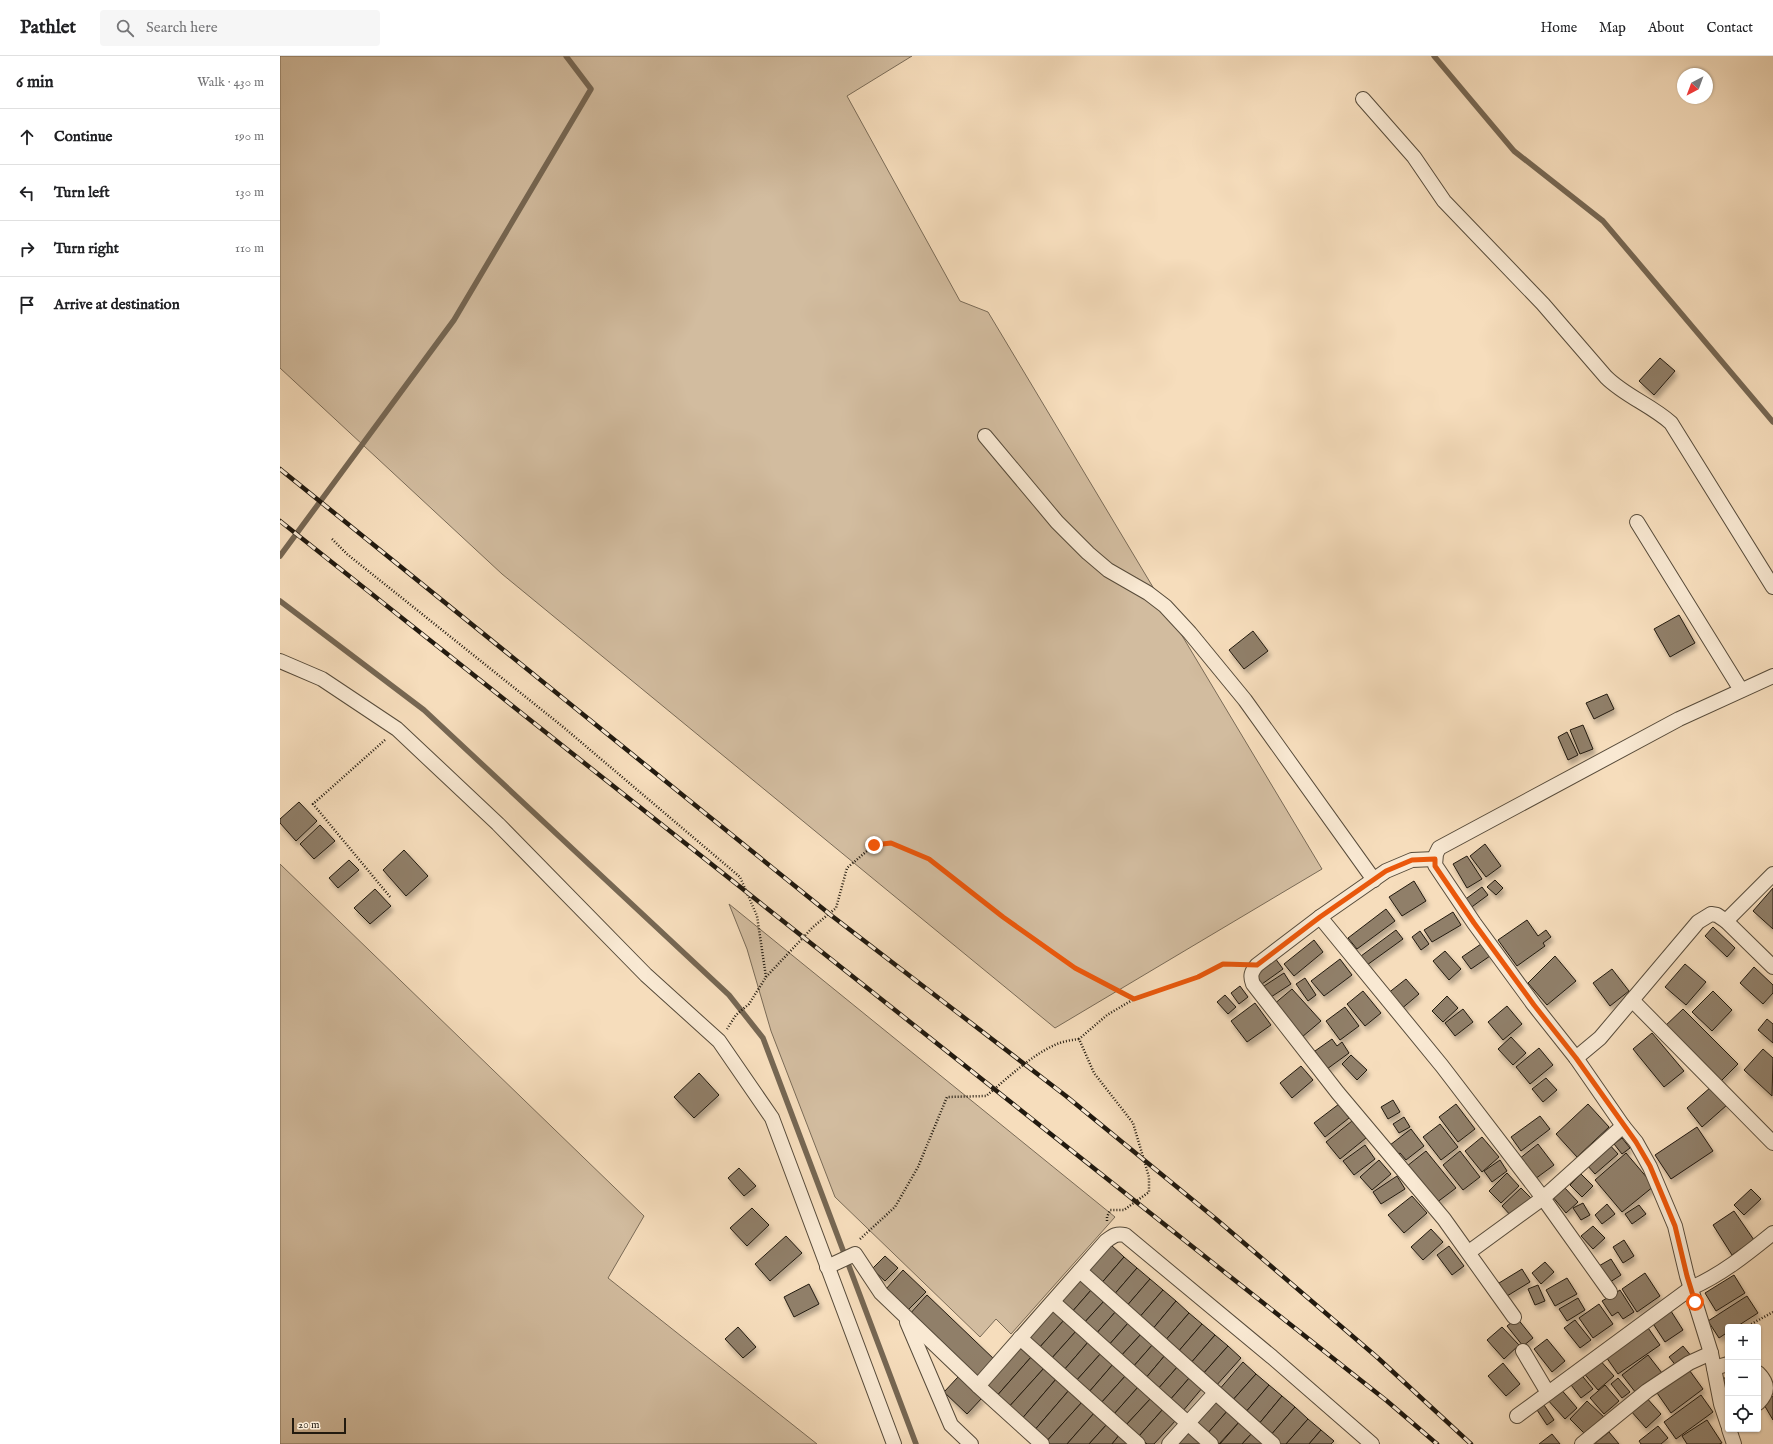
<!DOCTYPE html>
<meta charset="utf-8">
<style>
:root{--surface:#fff;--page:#f6f6f6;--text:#202124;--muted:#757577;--line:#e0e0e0}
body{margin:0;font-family:"IM FELL English",serif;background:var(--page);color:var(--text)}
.controls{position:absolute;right:12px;bottom:12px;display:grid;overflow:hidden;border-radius:4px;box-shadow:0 1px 3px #0004}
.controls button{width:36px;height:36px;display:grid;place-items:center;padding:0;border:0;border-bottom:1px solid var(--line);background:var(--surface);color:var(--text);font:20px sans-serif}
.compass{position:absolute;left:1397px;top:12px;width:36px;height:36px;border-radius:50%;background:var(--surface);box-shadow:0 1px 3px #0004;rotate:221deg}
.scale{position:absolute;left:12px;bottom:10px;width:54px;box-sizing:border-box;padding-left:4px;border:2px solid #221a0f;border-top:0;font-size:11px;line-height:14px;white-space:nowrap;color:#221a0f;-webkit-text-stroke:3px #f9e9d3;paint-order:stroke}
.stop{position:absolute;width:12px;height:12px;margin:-9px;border:3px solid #ea580c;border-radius:50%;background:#fff}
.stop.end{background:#ea580c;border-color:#fff;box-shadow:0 1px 4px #0008}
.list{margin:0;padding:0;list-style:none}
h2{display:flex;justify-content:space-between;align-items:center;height:52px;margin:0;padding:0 16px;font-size:17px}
h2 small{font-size:13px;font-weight:400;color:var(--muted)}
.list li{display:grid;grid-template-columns:26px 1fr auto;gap:12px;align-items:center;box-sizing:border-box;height:56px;padding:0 16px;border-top:1px solid var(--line)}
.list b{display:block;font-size:15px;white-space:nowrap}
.list em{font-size:13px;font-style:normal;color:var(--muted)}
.icon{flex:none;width:22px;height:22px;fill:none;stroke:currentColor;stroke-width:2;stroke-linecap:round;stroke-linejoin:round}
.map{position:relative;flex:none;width:1493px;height:1388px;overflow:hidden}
header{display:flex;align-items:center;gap:24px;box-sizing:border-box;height:56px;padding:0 20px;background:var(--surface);border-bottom:1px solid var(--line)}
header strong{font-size:19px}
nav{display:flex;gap:22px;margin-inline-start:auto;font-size:14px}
.search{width:280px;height:36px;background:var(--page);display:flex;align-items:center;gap:10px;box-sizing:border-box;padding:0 14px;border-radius:4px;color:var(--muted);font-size:15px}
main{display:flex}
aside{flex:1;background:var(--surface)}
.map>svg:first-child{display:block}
</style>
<header>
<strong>Pathlet</strong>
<div class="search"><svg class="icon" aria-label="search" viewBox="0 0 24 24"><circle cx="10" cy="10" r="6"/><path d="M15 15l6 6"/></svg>Search here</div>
<nav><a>Home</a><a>Map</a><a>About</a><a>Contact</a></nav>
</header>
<main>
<aside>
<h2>6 min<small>Walk · 430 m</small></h2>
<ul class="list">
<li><svg class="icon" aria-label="ahead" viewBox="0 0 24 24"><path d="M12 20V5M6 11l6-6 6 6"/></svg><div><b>Continue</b></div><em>190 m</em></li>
<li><svg class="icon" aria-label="left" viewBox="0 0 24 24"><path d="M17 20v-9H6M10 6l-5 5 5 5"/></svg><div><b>Turn left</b></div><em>130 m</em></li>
<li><svg class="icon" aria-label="right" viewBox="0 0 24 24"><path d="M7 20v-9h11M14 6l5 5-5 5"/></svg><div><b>Turn right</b></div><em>110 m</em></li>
<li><svg class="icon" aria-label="arrive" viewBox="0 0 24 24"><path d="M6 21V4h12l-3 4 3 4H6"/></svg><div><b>Arrive at destination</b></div></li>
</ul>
</aside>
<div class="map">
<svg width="1493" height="1388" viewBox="0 0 1493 1388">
<defs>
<filter id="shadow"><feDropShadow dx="2.5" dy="4.5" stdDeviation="2" flood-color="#0004"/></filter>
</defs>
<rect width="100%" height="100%" fill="#f6ddbc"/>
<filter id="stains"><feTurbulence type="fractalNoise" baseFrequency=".005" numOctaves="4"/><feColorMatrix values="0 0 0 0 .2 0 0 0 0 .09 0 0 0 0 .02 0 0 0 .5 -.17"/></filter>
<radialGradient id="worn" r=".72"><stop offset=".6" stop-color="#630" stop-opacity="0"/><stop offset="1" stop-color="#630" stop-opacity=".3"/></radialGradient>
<!-- green -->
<g fill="#d2bc9f" stroke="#7a6b57">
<path d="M0,0H632L567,40L680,245L708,256L1042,813L775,972L222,518L0,312Z"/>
<path d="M0,808L364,1160L328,1222L537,1388H0Z"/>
<path d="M449,848L835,1161L731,1278L716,1263L700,1281L555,1141L491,975L467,893Z"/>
</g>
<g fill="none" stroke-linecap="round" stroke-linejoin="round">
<!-- stream -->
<g stroke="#766753" stroke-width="5.5">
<path d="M1154,0L1234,95L1323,165L1493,366"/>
<path d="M0,500L174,264L311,33L286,0"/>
<path d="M0,545L144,654L449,939L483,982L636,1388"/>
</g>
</g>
<!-- building -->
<g fill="#907f69" stroke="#221a0f" filter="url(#shadow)">
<path d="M1380,302L1395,315L1374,339L1359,325Z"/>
<path d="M1399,559L1415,587L1390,601L1374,573Z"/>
<path d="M973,575L988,595L964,613L949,594Z"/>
<path d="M1327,638L1334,653L1314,663L1306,647Z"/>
<path d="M1303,669L1313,693L1300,698L1290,674Z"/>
<path d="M1287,676L1298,699L1288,704L1278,681Z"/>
<path d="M19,746L37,765L16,785L0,767V763Z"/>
<path d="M40,769L55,785L34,803L20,788Z"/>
<path d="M1205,788L1221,810L1206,821L1190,800Z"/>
<path d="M124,794L148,820L126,840L103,814Z"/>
<path d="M1187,800L1202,823L1187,832L1173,808Z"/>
<path d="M69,804L79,814L58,832L49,822Z"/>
<path d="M1215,824L1223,832L1216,839L1207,831Z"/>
<path d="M1134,825L1146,845L1122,860L1109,841Z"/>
<path d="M1202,831L1208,839L1189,853L1183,845Z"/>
<path d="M1493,832V873L1473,855Z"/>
<path d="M95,833L111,850L90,868L74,852Z"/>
<path d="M1106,853L1115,865L1077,893L1068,882Z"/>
<path d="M1173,856L1181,869L1152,886L1144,874Z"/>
<path d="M1247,864L1258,880L1266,874L1271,881L1263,887L1265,890L1237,910L1218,884Z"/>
<path d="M1433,871L1455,892L1447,901L1425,880Z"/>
<path d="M1116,874L1123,883L1087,909L1081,900Z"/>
<path d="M1140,875L1149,888L1141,894L1132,881Z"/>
<path d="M1034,884L1043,896L1014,920L1004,908Z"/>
<path d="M1201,888L1210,900L1191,913L1182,901Z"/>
<path d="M1165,895L1181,913L1169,924L1153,905Z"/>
<path d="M1275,900L1296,925L1267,949L1248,927Z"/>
<path d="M995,902L1003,913L982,928L974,917Z"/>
<path d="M1060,903L1072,919L1044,940L1031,925Z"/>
<path d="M1405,908L1426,926L1406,949L1385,931Z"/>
<path d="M1474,911L1493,929V937L1483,948L1460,927Z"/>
<path d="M1332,913L1349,935L1330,950L1313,927Z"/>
<path d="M1004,917L1011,928L991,941L984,930Z"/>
<path d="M1025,922L1036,939L1028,945L1016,928Z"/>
<path d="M1126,923L1139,938L1120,954L1107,938Z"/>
<path d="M960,930L968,941L959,948L951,937Z"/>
<path d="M1012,933L1041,965L1022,981L993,949Z"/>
<path d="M1083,935L1101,957L1085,970L1067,948Z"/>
<path d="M1433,935L1452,954L1432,975L1412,956Z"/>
<path d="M945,939L956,951L948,958L937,946Z"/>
<path d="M1167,940L1178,952L1163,966L1152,955Z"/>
<path d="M975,947L991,969L967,986L951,965Z"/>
<path d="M1227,950L1242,968L1223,984L1208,966Z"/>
<path d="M1065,951L1079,970L1060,984L1046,965Z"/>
<path d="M1183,953L1193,966L1175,980L1165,967Z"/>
<path d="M1403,953L1458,1008L1440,1026L1384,971Z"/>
<path d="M1487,963L1493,968V987L1478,974Z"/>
<path d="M1372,977L1404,1015L1384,1031L1353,993Z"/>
<path d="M1231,981L1246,997L1233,1009L1218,993Z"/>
<path d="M1052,983L1057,990L1062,986L1069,997L1047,1013L1035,995Z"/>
<path d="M1259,992L1273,1009L1250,1028L1236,1011Z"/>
<path d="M1483,993L1493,1002L1492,1040L1464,1014Z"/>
<path d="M1071,999L1087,1014L1077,1024L1062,1008Z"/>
<path d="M1021,1010L1033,1024L1012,1042L1000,1027Z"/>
<path d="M419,1017L439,1039L414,1062L394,1041Z"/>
<path d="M1266,1022L1277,1034L1263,1046L1252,1033Z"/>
<path d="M1431,1031L1447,1049L1422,1071L1407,1052Z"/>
<path d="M1113,1044L1120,1056L1108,1063L1101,1051Z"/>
<path d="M1059,1048L1069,1062L1045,1081L1034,1067Z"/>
<path d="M1176,1048L1195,1073L1178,1086L1159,1061Z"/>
<path d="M1308,1048L1329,1071L1297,1101L1276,1078Z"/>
<path d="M1260,1060L1270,1073L1241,1095L1231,1081Z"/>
<path d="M1124,1061L1130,1071L1119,1077L1113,1068Z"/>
<path d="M1072,1065L1086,1082L1060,1103L1046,1086Z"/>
<path d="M1160,1068L1178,1091L1161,1104L1143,1081Z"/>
<path d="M1417,1071L1433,1095L1391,1123L1375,1099Z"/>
<path d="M1131,1073L1144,1090L1126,1104L1120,1097L1117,1099L1110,1089Z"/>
<path d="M1202,1081L1219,1101L1202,1116L1185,1095Z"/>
<path d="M1342,1082L1350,1092L1342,1098L1334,1088Z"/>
<path d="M1328,1087L1338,1098L1315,1118L1306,1108Z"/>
<path d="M1258,1088L1274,1109L1255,1123L1239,1103Z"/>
<path d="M1085,1089L1095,1103L1074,1119L1063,1105Z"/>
<path d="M1146,1095L1176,1132L1156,1147L1127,1110Z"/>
<path d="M1180,1095L1200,1121L1183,1134L1163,1109Z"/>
<path d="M1346,1097L1374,1130L1342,1156L1315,1124Z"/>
<path d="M1099,1104L1111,1118L1092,1134L1080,1121Z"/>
<path d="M1220,1104L1227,1115L1212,1126L1204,1115Z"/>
<path d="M459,1112L476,1130L464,1140L448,1122Z"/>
<path d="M1227,1117L1239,1130L1221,1147L1209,1135Z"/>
<path d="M1301,1118L1313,1130L1302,1141L1290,1129Z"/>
<path d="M1117,1120L1125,1133L1101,1148L1093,1136Z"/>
<path d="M1284,1131L1298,1146L1286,1157L1272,1140Z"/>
<path d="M1241,1132L1252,1143L1232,1161L1222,1150Z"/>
<path d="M1471,1133L1481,1143L1464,1159L1454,1149Z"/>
<path d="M1132,1140L1147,1157L1124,1177L1108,1159Z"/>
<path d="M1303,1147L1310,1159L1301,1164L1293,1152Z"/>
<path d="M1327,1148L1335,1158L1322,1168L1315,1159Z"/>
<path d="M1359,1149L1366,1158L1352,1168L1345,1158Z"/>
<path d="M472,1152L489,1169L467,1190L450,1172Z"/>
<path d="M1454,1155L1474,1184L1452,1199L1433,1169Z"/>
<path d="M1313,1170L1325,1182L1313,1193L1301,1180Z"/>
<path d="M1151,1173L1163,1186L1143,1204L1131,1191Z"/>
<path d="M506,1180L522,1197L490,1225L475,1208Z"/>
<path d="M1344,1184L1354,1200L1343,1207L1333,1191Z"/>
<path d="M831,1189L844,1201L819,1230L806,1218Z"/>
<path d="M1169,1190L1184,1210L1172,1219L1157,1199Z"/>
<path d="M605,1200L618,1212L605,1225L592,1213Z"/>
<path d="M844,1201L857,1212L832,1241L819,1230Z"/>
<path d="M1331,1203L1341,1219L1327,1228L1317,1211Z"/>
<path d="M1265,1206L1274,1216L1261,1228L1252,1217Z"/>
<path d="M857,1212L870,1223L845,1252L832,1241Z"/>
<path d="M1242,1213L1250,1226L1227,1240L1219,1227Z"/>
<path d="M623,1214L646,1236L628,1254L606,1233Z"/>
<path d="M1365,1217L1380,1240L1357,1256L1342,1233Z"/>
<path d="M1454,1219L1465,1237L1436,1255L1425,1237Z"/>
<path d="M800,1222L812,1233L791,1257L778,1246Z"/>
<path d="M1287,1222L1297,1238L1275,1250L1266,1234Z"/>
<path d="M870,1223L883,1234L858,1263L845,1252Z"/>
<path d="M529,1228L539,1248L514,1261L504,1241Z"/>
<path d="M1258,1229L1265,1245L1255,1249L1248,1233Z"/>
<path d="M812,1233L825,1244L803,1268L791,1257Z"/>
<path d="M883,1234L896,1245L871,1275L858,1263Z"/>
<path d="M1340,1234L1354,1256L1343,1263L1338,1256L1332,1260L1322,1245Z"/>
<path d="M647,1239L716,1305L697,1325L628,1260Z"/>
<path d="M1467,1240L1478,1257L1456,1271H1448V1276L1439,1282L1428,1265Z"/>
<path d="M1298,1242L1305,1254L1287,1265L1279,1253Z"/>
<path d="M825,1244L837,1254L815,1279L803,1268Z"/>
<path d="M896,1245L909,1257L884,1286L871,1275Z"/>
<path d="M1319,1248L1333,1268L1313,1282L1299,1262Z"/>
<path d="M772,1252L785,1263L759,1292L746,1281Z"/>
<path d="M1389,1252L1403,1274L1385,1286L1370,1263Z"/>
<path d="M837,1254L849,1266L828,1290L815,1279Z"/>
<path d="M909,1257L922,1268L897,1297L884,1286Z"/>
<path d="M1237,1262L1253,1282L1243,1290L1227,1270Z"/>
<path d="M785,1263L797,1274L771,1303L759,1292Z"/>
<path d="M1295,1264L1311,1284L1300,1292L1284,1272Z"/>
<path d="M849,1266L862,1277L840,1301L828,1290Z"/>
<path d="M922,1268L935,1279L910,1308L897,1297Z"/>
<path d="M1366,1269L1380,1289L1338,1318L1324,1298Z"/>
<path d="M458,1271L476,1291L463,1302L445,1283Z"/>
<path d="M1222,1271L1239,1289L1224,1303L1207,1284Z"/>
<path d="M797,1274L809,1285L784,1314L771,1303Z"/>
<path d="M862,1277L874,1287L852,1312L840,1301Z"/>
<path d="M935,1279L948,1290L922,1319L910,1308Z"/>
<path d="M1267,1283L1285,1305L1272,1316L1254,1293Z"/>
<path d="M809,1285L822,1296L796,1325L784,1314Z"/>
<path d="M874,1287L886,1298L865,1323L852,1312Z"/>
<path d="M740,1289L752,1300L715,1342L702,1331Z"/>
<path d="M948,1290L961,1302L935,1331L922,1319Z"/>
<path d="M1403,1290L1412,1301L1398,1312L1389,1301Z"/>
<path d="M822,1296L834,1307L809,1336L796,1325Z"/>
<path d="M886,1298L899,1309L877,1334L865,1323Z"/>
<path d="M1368,1299L1382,1317L1356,1337L1342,1319Z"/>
<path d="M752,1300L765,1311L727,1353L715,1342Z"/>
<path d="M1318,1302L1334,1320L1318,1334L1302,1315Z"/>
<path d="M963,1306L976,1318L951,1346L938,1335Z"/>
<path d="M834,1307L847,1318L821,1347L809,1336Z"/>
<path d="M1223,1307L1240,1328L1226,1340L1208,1320Z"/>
<path d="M899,1309L911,1320L889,1345L877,1334Z"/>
<path d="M765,1311L777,1322L740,1365L727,1353Z"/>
<path d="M1407,1311L1423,1333L1391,1357L1375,1334Z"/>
<path d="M1299,1316L1313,1333L1301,1342L1288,1325Z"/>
<path d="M847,1318L859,1330L834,1358L821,1347Z"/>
<path d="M976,1318L989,1329L965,1357L951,1346Z"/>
<path d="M911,1320L923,1331L902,1356L889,1345Z"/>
<path d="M1448,1320V1335L1441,1324Z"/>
<path d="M678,1321L702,1342L687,1358L664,1336Z"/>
<path d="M777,1322L790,1333L753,1376L740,1365Z"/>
<path d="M1338,1322L1350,1336L1342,1342L1331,1328Z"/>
<path d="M989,1329L1002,1340L978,1369L965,1357Z"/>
<path d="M1325,1329L1339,1345L1324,1358L1310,1342Z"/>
<path d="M859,1330L872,1341L846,1369L834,1358Z"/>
<path d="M1279,1331L1297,1352L1285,1363L1266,1342Z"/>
<path d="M790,1333L803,1345L765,1387L753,1376Z"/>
<path d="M1421,1339L1433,1356L1396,1383L1384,1366Z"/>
<path d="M1002,1340L1015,1351L990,1380L978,1369Z"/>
<path d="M1365,1340L1381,1358L1366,1372L1350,1354Z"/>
<path d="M1493,1340V1364L1483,1347Z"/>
<path d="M872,1341L884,1352L859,1380L846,1369Z"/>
<path d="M936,1343L949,1353L927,1378L915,1367Z"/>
<path d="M803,1345L815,1356L787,1388H766L765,1387Z"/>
<path d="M1307,1345L1326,1363L1308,1381L1290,1363Z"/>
<path d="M1264,1349L1274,1364L1267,1369L1257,1354Z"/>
<path d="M1015,1351L1028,1363L1006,1388H1000L990,1380Z"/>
<path d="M884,1352L897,1363L874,1388H867L859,1380Z"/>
<path d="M949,1353L961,1364L939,1388L927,1378Z"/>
<path d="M815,1356L828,1367L809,1388H787Z"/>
<path d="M1028,1363L1041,1374L1029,1388H1006Z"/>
<path d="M961,1364L973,1376L962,1388H940Z"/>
<path d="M1427,1364L1442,1387L1439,1388H1407L1402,1380Z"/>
<path d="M828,1367L840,1378L832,1388H809Z"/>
<path d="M1378,1370L1388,1382L1381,1388H1361L1359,1385Z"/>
<path d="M1041,1374L1054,1385L1051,1388H1029Z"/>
<path d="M908,1375L921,1387L920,1388H897Z"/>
<path d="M973,1376L985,1388H962Z"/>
<path d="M1329,1376L1339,1388H1314Z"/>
<path d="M840,1378L852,1388H832Z"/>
<path d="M1272,1378L1280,1388H1259Z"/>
</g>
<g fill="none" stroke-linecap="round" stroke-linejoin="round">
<defs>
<g id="minor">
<path d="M1083,43L1134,101L1164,145L1263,248L1326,321C1345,340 1371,349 1391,367L1493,531"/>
<path d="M705,380L777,466L808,497L828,514L868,537L885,550L910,577L965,644L1094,824"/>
<path d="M1357,466L1461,634"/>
<path d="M0,605L42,623L117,673L218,768L366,919L439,985L492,1062L614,1388"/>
<path d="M1155,803L1132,804L1106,815L1040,861L977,909C971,916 970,920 973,928L1058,1037L1164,1163L1234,1261"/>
<path d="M1040,861L1162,1010L1263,1142L1330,1236"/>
<path d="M1446,865L1493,911"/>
<path d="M1352,944L1493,1087"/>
<path d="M1296,1002L1320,982L1418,866L1431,858L1437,859L1446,865L1493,818"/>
<path d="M1189,1196L1263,1142L1343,1070"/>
<path d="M547,1211L575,1198L601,1237L698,1330L762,1388"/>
<path d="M800,1215L993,1388"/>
<path d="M773,1246L931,1388"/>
<path d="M627,1266L671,1369L691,1388"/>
<path d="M740,1282L858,1388"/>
<path d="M1243,1295L1268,1337"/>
<path d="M1434,1312L1448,1308"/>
<path d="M1478,1317C1488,1327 1489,1336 1478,1347"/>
<path d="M698,1330L826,1185C833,1180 836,1177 845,1179L992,1301L1092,1388"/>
<path d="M1237,1360L1411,1232C1441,1219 1467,1198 1493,1177"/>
<path d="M1448,1369L1441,1348L1431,1297L1407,1220L1395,1170L1370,1111L1356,1086L1343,1070L1296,1002L1254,949L1194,867L1155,809L1156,798L1159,792L1399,663L1493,620"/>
<path d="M1449,1373L1454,1388"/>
<path d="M889,1388L935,1337"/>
<path d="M1302,1388L1367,1335L1409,1307L1431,1297"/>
</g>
</defs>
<!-- minor casing -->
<use href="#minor" stroke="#574b3a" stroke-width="16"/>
<!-- path -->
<g stroke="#221a0f" stroke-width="2.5" stroke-dasharray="1 2" stroke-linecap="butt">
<path d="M52,483L67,498L282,670L460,821L477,860L486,921L469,948L456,959L447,973"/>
<path d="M105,684L33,748L111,842"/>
<path d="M486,921L533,871L556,852L567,812L594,789L611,787L649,803L723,861L795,912L854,943"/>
<path d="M827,1165V1161L830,1154H844L869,1136V1121L853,1067L814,1017L799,983L827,959L854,943L918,921L943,908L958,909"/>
<path d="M580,1183L615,1151L638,1111L667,1041L706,1040C728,1022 751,999 777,988C784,985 792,984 799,983"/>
<path d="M1466,1271L1493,1256"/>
</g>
<!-- minor -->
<use href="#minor" stroke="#f9e9d3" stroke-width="14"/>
<defs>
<g id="rail">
<path d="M0,413L552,860L786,1040L936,1163L1098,1302L1191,1388"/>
<path d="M0,465L1006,1265L1107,1345L1157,1388"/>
</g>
</defs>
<!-- rail casing -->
<use href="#rail" stroke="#221a0f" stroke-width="4.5"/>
<!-- rail -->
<use href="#rail" stroke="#f9e9d3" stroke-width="3" stroke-dasharray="9" stroke-linecap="butt"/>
</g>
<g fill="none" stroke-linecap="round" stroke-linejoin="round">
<!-- route -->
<path stroke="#ea580c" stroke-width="5" d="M594,789L611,787L649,803L723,861L795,912L854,943L918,921L943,908L977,909L1040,861L1106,815L1132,804L1155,803V810L1194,867L1254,949L1296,1002L1356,1086L1370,1110L1395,1170L1407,1220L1415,1246"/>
</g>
<rect width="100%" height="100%" filter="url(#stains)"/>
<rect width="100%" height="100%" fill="url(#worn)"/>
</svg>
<div class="controls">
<button>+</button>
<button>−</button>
<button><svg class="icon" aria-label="locate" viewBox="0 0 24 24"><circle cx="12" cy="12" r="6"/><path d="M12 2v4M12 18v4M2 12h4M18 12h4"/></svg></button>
</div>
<svg class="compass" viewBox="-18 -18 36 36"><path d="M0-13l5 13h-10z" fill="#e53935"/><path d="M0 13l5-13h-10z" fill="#757577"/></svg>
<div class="scale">20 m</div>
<div class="stop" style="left:1415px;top:1246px"></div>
<div class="stop end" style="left:594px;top:789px"></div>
</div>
</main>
